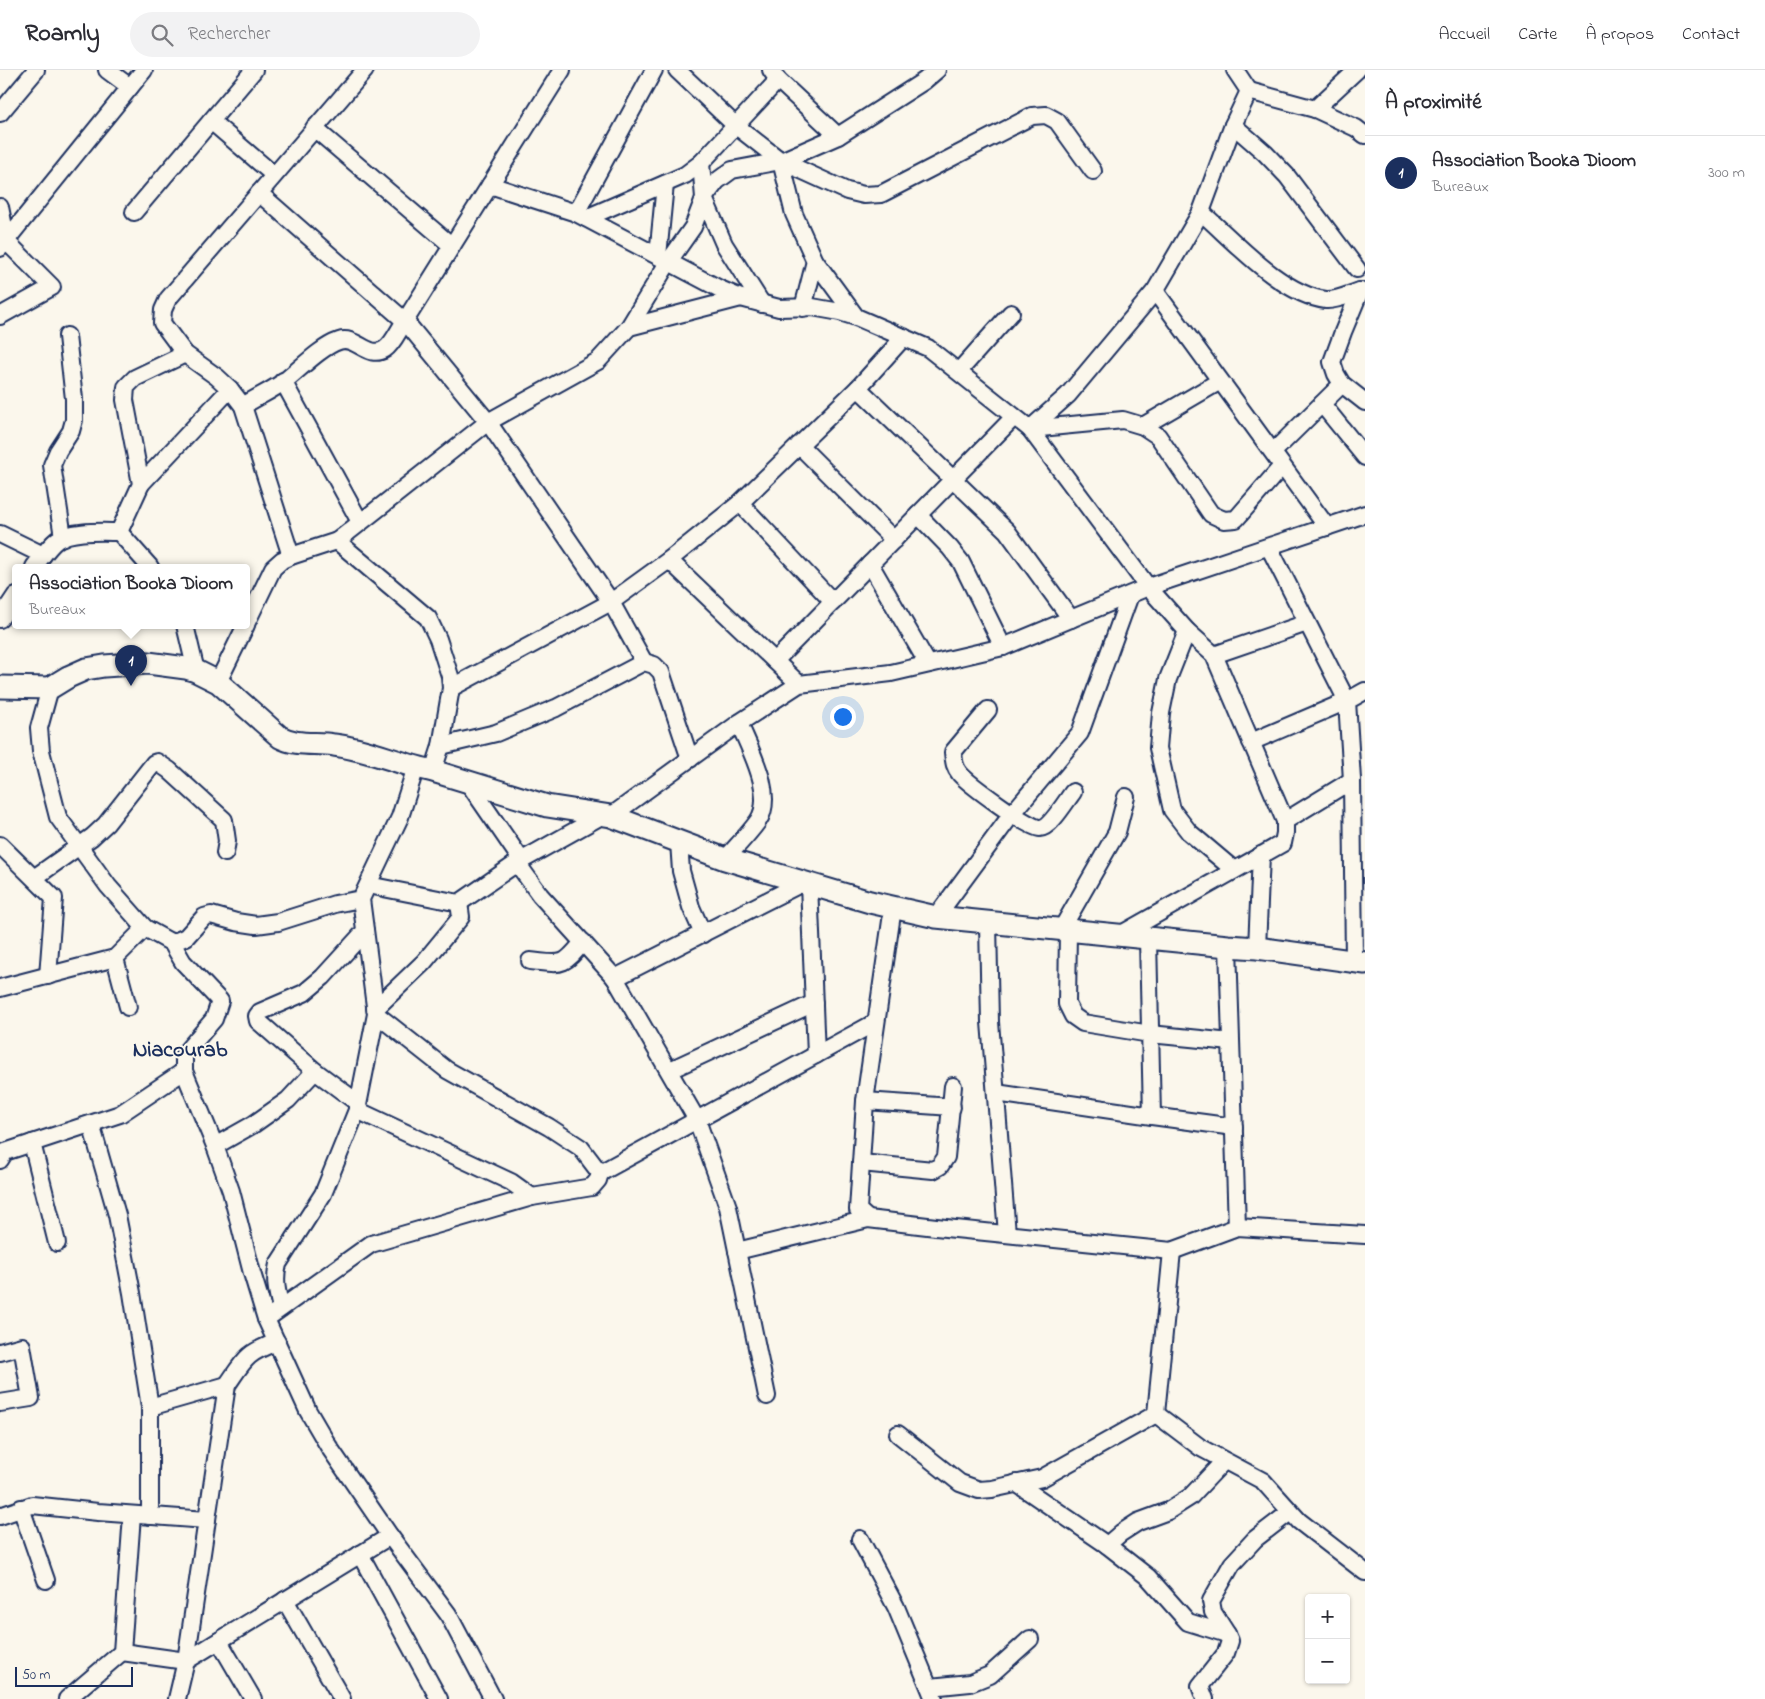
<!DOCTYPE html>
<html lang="fr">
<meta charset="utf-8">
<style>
:root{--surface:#fff;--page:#f2f2f3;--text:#2b2b33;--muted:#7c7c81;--line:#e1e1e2;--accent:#1b2f5e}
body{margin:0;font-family:"Indie Flower",sans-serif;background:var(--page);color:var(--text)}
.controls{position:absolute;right:15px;bottom:15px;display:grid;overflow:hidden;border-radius:5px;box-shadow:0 1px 4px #0004}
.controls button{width:45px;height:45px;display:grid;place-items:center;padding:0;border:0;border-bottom:1px solid var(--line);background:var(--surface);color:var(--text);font:25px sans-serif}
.scale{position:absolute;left:15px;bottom:12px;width:118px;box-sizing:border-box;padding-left:5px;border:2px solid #1b2f5e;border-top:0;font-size:14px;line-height:18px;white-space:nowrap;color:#1b2f5e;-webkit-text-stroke:4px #fbf7ec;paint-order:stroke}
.you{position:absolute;left:842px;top:646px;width:18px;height:18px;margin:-12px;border:4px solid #fff;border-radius:50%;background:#1a73e8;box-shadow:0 0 0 8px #1a73e833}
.badge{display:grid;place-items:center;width:32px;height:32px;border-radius:50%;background:var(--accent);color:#fff;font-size:16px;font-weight:700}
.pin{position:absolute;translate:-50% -41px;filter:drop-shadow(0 1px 2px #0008)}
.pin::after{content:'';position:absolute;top:26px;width:18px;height:15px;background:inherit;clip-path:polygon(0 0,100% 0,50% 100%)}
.popup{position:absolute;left:12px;top:494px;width:238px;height:65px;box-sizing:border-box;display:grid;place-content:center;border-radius:5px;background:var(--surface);filter:drop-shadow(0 1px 4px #0005);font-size:16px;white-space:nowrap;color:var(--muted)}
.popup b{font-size:19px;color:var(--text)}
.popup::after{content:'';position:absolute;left:50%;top:100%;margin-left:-10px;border:10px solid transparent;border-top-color:var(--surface)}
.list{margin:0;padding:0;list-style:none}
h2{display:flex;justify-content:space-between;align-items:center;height:65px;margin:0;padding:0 20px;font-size:21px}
h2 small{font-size:16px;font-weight:400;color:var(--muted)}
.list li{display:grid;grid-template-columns:32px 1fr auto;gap:15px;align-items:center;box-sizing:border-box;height:75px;padding:0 20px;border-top:1px solid var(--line)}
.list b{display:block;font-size:19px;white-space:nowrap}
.list p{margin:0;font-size:16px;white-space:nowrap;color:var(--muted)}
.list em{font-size:16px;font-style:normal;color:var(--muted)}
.icon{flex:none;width:28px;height:28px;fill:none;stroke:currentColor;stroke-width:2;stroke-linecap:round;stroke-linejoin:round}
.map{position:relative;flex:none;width:1365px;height:1629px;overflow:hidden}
header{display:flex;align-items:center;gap:30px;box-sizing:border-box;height:70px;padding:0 25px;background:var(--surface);border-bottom:1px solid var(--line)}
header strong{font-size:24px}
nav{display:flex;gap:28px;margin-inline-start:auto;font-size:18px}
.search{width:350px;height:45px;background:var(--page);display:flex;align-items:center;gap:12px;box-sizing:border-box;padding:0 18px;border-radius:28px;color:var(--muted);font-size:19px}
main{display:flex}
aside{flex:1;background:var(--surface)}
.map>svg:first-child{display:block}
</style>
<header>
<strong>Roamly</strong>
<div class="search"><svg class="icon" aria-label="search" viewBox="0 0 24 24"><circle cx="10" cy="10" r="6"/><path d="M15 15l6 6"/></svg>Rechercher</div>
<nav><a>Accueil</a><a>Carte</a><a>À propos</a><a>Contact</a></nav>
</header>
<main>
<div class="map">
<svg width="1365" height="1629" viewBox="0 0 1365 1629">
<rect width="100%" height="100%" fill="#fbf7ec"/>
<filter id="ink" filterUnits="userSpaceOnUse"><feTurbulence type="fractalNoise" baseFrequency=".02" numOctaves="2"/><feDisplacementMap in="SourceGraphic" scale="10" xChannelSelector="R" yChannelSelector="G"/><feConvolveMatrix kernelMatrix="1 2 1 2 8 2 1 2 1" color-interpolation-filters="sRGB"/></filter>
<g filter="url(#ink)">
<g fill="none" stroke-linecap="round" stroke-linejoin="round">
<defs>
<g id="minor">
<path d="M107,0L130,17"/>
<path d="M677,0L735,55L781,91L794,144L815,191L856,247L928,278L1030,359L1123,350L1143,356L1158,366L1211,444L1224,450L1236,449L1282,396"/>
<path d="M771,0L778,10L838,66"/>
<path d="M1357,0L1315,39L1356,58L1365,65"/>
<path d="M1249,21L1315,39"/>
<path d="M0,43L36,0"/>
<path d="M211,51L274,105"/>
<path d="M1233,55L1265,83L1287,106L1357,199"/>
<path d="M314,58L452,176"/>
<path d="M781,91L847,121L864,125L881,124L1032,46L1046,45L1057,51L1093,101"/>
<path d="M701,93L704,128L724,174L762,234"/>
<path d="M490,115L576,143L720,219L741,228L779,238L812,237L840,242L856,247"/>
<path d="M259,123L405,251L488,352L611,532L644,592"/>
<path d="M0,137L7,172L52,217L0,246"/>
<path d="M134,142L254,0"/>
<path d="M1201,142C1234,171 1282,225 1326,230C1336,231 1350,224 1360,221"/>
<path d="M576,143L654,0"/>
<path d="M586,148L685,105L701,93L778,10"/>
<path d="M0,178L144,0"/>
<path d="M658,186L665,114"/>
<path d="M1155,221L1327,457"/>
<path d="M1360,221L1343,262L1332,292L1336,304L1342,314L1365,332"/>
<path d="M803,238L815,191"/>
<path d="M629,257L741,228"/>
<path d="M959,301L1011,243"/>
<path d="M283,311L360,452"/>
<path d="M858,318L1007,461L1071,549"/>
<path d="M1322,334L1365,387"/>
<path d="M243,336C257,327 273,320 286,310C301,298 321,277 339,271C356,265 368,290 385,279C393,274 399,259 405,251L562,0"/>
<path d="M1143,356L1220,311"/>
<path d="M799,375L894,470"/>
<path d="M1273,382L1342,314"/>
<path d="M141,414L230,319"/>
<path d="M740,433L833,532"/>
<path d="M918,445L950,478L961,492L1003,577"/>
<path d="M119,462L141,414L125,330L126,317L135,308L185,284"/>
<path d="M0,464L43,485"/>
<path d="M63,467L52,395L58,381L71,361L74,350V329L67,266"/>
<path d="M337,471L428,548L438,569L450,606L451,618L441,676L433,701"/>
<path d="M291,486L243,336L230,319L217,307L185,284L162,253L163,240L168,229L365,0"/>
<path d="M669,490L799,614"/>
<path d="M870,494L928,594"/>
<path d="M34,497C41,488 48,477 57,470C71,460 102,462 119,462L150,497"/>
<path d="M0,549L16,525"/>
<path d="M246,554L273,498L282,490L291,486L337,471L488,352L598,291L629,257L669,191L693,157L704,128L717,111L732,100L781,91L838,66L924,11L937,0"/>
<path d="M185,555L196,601"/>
<path d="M1187,561L1168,609L1161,643L1158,678L1172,740L1189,762L1234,800"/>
<path d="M1214,585L1307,553"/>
<path d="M775,591L1014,347"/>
<path d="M218,612L246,555"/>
<path d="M50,618L39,658L41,681L58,747L108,816L145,858L172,873L183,892L220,931L214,949L184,984V1001L215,1076L231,1121L252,1203L266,1249L308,1341L329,1377L390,1466L448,1544L493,1629"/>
<path d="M451,618L611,532L669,490L740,433L858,318L904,267"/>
<path d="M988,640L953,682C954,691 954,697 960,704C968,713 1029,759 1040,758C1050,758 1066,731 1073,722"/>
<path d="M1251,672L1347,631L1269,477"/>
<path d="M441,676L496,663L556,638L644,592L654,595L661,602L690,689"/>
<path d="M467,711L522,791"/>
<path d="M611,746L739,653L799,614L891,603L1003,577L1148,517L1365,444"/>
<path d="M1285,751L1352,710"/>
<path d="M679,772L681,801L691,837L703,864"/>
<path d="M0,775L54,828L48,906"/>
<path d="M725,789C736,777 748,765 758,751C776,725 749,678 739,653"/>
<path d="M517,793L540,825L615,908"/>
<path d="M34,808L92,767L106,754L154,693L157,692L169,700L224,750L227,771L225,783"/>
<path d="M809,814L816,985"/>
<path d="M368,815L459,833L517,793L603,745"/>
<path d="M936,847L1012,744L1080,663L1130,525"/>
<path d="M988,853L990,952L1007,1164"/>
<path d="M1061,860L1117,762L1126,727"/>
<path d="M1068,861L1067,934L1073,946L1083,953L1150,964L1231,972"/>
<path d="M1118,866L1283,773L1285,763V751L1214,585L1187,561L1148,517L1030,359L1068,325L1155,221L1201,142L1233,55L1249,21L1235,0"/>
<path d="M1148,869L1152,1046"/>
<path d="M172,873L186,867L204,847L211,845L236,852L256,855L278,852L335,834L361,829"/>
<path d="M1228,876L1237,1157"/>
<path d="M1257,878L1261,785"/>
<path d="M115,888L128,937"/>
<path d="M530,891C562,894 562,898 583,872"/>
<path d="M1354,891L1352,710L1347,631L1365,621"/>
<path d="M0,918L115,888L145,858"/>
<path d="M375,939L424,892L461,847L459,833"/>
<path d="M670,1000L814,933"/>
<path d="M996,1023L1152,1046L1234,1057"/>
<path d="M865,1031L952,1037"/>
<path d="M358,1033L315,1001L258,951L257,946L260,942L304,923L323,907L365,861"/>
<path d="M357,1040L511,1112L532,1127"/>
<path d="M91,1054L117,1145L132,1223L150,1337V1446"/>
<path d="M32,1073L57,1173"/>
<path d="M215,1076L254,1054L288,1030L315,1001"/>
<path d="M0,1090L5,1082L120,1044L184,1001"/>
<path d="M861,1093L933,1100L940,1096L946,1087L953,1016"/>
<path d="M600,1103L876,952"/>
<path d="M868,1149L858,1140L865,1031L893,837"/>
<path d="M737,1181L868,1149L936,1157L1172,1181L1237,1157L1365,1165"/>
<path d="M281,1238C277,1222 274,1210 278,1194L323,1124L357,1040L376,944L361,829L400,747L416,697"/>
<path d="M266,1249L371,1174L532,1127L592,1117L598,1110L600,1103L581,1078L549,1057L447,1000L376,944"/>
<path d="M0,1282L22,1276L31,1328L0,1333"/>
<path d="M767,1326L728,1137L697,1050L615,908L804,812"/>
<path d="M150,1337L227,1315"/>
<path d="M1156,1344L1201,1378L1263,1411L1299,1451L1365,1502"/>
<path d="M1156,1344L1172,1181"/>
<path d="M898,1364L960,1413L979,1420L992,1419L1042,1408L1156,1344"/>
<path d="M1016,1413L1107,1475L1148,1507L1188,1552L1227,1564"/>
<path d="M21,1438L46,1510"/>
<path d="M0,1446L32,1435L98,1442L207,1450"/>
<path d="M860,1469L896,1537L934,1629"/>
<path d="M1107,1475L1121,1463L1138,1452L1168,1441L1190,1427L1224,1391"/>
<path d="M360,1484L439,1629"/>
<path d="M285,1530L342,1629"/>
<path d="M219,1571L253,1629"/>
<path d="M122,1582L186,1591L390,1466"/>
<path d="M930,1617L970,1613L990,1605L1030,1569"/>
<path d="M67,1629L122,1582L132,1445"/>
<path d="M177,1629L186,1591L227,1315C245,1289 246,1283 277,1272"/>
<path d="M1205,1629L1200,1616L1226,1583L1230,1571L1227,1564L1213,1542L1211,1531L1232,1494L1255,1469L1290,1442"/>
</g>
<path id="tertiary" d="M0,617L50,618L68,607L86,599L104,596L148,593L186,598L196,601L218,612L280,667C296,676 316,672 334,675C368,679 399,694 433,701L547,736L611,746L725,789L870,832L936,847L1228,876L1257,878L1365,893"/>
</defs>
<!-- minor casing -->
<use href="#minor" stroke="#1b2f5e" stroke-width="20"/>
<!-- tertiary casing -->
<use href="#tertiary" stroke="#1b2f5e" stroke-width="25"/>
<!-- minor -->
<use href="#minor" stroke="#fbf7ec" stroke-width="16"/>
<!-- tertiary -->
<use href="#tertiary" stroke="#fbf7ec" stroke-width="21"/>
</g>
</g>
<g text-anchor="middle" stroke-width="4" stroke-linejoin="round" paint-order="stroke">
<!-- quarter labels -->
<g font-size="22" font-weight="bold" fill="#1b2f5e" stroke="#fbf7ec">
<text x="180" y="986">Niacourab</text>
</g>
</g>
</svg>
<div class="controls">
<button>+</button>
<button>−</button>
</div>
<div class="scale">50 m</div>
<div class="you"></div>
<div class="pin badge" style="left:131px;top:616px">1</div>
<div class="popup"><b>Association Booka Dioom</b>Bureaux</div>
</div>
<aside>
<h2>À proximité<small></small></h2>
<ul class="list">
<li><span class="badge">1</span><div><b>Association Booka Dioom</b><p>Bureaux</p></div><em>300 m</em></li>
</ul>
</aside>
</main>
